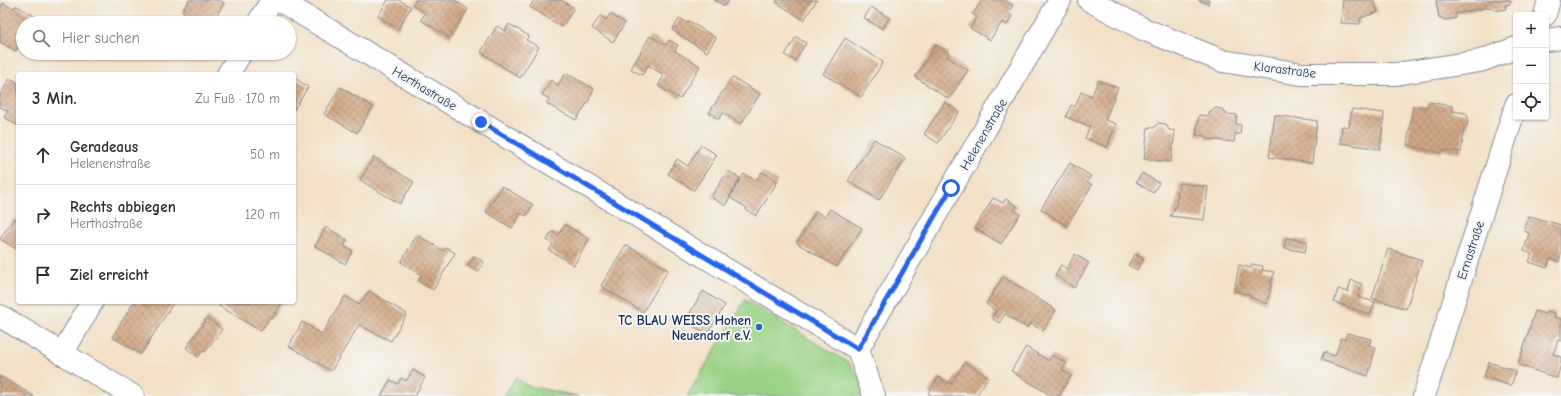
<!DOCTYPE html>
<html lang="de">
<meta charset="utf-8">
<style>
:root{--surface:#fff;--page:#f2f2f3;--text:#2b2b33;--muted:#7c7c81;--line:#e1e1e2}
body{margin:0;font-family:"Comic Neue",sans-serif;background:var(--page);color:var(--text)}
.controls{position:absolute;right:12px;top:12px;display:grid;overflow:hidden;border-radius:4px;box-shadow:0 1px 3px #0004}
.controls button{width:36px;height:36px;display:grid;place-items:center;padding:0;border:0;border-bottom:1px solid var(--line);background:var(--surface);color:var(--text);font:20px sans-serif}
.stop{position:absolute;width:12px;height:12px;margin:-9px;border:3px solid #2563eb;border-radius:50%;background:#fff}
.stop.end{background:#2563eb;border-color:#fff;box-shadow:0 1px 4px #0008}
.list{margin:0;padding:0;list-style:none}
h2{display:flex;justify-content:space-between;align-items:center;height:52px;margin:0;padding:0 16px;font-size:17px}
h2 small{font-size:13px;font-weight:400;color:var(--muted)}
.list li{display:grid;grid-template-columns:26px 1fr auto;gap:12px;align-items:center;box-sizing:border-box;height:60px;padding:0 16px;border-top:1px solid var(--line)}
.list b{display:block;font-size:15px;white-space:nowrap}
.list p{margin:0;font-size:13px;white-space:nowrap;color:var(--muted)}
.list em{font-size:13px;font-style:normal;color:var(--muted)}
.icon{flex:none;width:22px;height:22px;fill:none;stroke:currentColor;stroke-width:2;stroke-linecap:round;stroke-linejoin:round}
.map{position:relative;flex:none;width:1561px;height:396px;overflow:hidden}
.search{position:absolute;background:var(--surface);box-shadow:0 1px 3px #0004;left:16px;top:16px;width:280px;height:44px;display:flex;align-items:center;gap:10px;box-sizing:border-box;padding:0 14px;border-radius:22px;color:var(--muted);font-size:15px}
.panel{position:absolute;background:var(--surface);box-shadow:0 1px 3px #0004;left:16px;top:72px;width:280px;height:232px;border-radius:4px}
.map>svg:first-child{display:block}
</style>
<div class="map">
<svg width="1561" height="396" viewBox="0 0 1561 396">
<defs>
<pattern id="building-cross-hatch" width="8" height="8" patternUnits="userSpaceOnUse"><rect width="8" height="8" fill="#d1a885"/><path d="M0 0l8 8M0 8l8-8" fill="none" stroke="#a98970"/></pattern>
</defs>
<rect width="100%" height="100%" fill="#f6f6f2"/>
<filter id="ink" filterUnits="userSpaceOnUse"><feTurbulence type="fractalNoise" baseFrequency=".025" numOctaves="2"/><feDisplacementMap in="SourceGraphic" scale="8" xChannelSelector="R" yChannelSelector="G"/><feConvolveMatrix kernelMatrix="1 2 1 2 8 2 1 2 1" color-interpolation-filters="sRGB"/></filter>
<filter id="wash" filterUnits="userSpaceOnUse"><feTurbulence type="fractalNoise" baseFrequency=".012" numOctaves="4" result="noise"/><feDisplacementMap in="SourceGraphic" scale="16" xChannelSelector="R" yChannelSelector="G"/><feGaussianBlur stdDeviation="0.9" result="paint"/><feColorMatrix in="noise" values="0 0 0 0 0 0 0 0 0 0 0 0 0 0 0 0 0 1.4 0 .05"/><feComposite in="paint" operator="in"/></filter>
<g filter="url(#wash)">
<rect width="100%" height="100%" fill="#f2e1c7"/>
<!-- pitch -->
<g fill="#9ad285" stroke="#5a8072">
<path d="M745,300L849,363L860,379L865,396H687Z"/>
<path d="M515,378L528,386L578,396H504Z"/>
</g>
<g id="blocks">
<!-- building -->
<g fill="url(#building-cross-hatch)">
<path d="M189,0H220L224,3L212,23H201L182,11Z"/>
<path d="M388,0H399L411,7L398,29L378,16Z"/>
<path d="M416,0H454L468,9L450,38L421,20L425,13L413,5Z"/>
<path d="M534,0H561L574,8L562,27L530,7Z"/>
<path d="M714,0H729L725,6Z"/>
<path d="M777,0H817L804,20L776,2Z"/>
<path d="M982,0H1005L1013,5L1008,13L1012,16L1007,25L1002,22L990,40L970,28L977,17L973,14Z"/>
<path d="M1198,0H1209L1208,4Z"/>
<path d="M1343,0H1373L1378,12L1360,18V24L1341,23Z"/>
<path d="M1436,0H1510V4L1505,5L1506,9L1496,11L1491,7L1455,14L1456,18L1446,20L1439,17Z"/>
<path d="M3,3L12,8L17,6L36,17L32,23H23V38L16,51L0,42V9Z"/>
<path d="M871,7L889,18L883,29L864,18Z"/>
<path d="M610,14L625,23L613,42L592,28L600,16L606,20Z"/>
<path d="M680,18L687,23L689,21L716,38L707,52L672,30Z"/>
<path d="M509,24L529,36L526,40L539,47L520,78L481,52L497,26L505,31Z"/>
<path d="M650,36L666,45L669,40L678,45L675,51L700,66L680,99L658,86L664,75L648,65L642,75L631,69Z"/>
<path d="M796,37L806,43L795,61L785,55Z"/>
<path d="M845,38L883,62L861,97L823,74Z"/>
<path d="M936,45L949,53L947,57L968,70L949,99L915,77Z"/>
<path d="M566,73L594,89L589,99H590L576,120L547,104L550,99L542,95L551,80L558,85Z"/>
<path d="M294,77L308,87L294,110Z"/>
<path d="M732,77L760,94L741,124L723,113L719,119L709,113Z"/>
<path d="M10,78L18,83V126L4,117L8,111L0,107V95Z"/>
<path d="M1098,80L1118,88L1105,120L1116,124L1107,147L1085,138L1090,126L1066,117L1071,105L1075,107L1081,92L1092,96Z"/>
<path d="M340,87L373,107L357,133L324,114Z"/>
<path d="M945,102L959,112L938,143L924,134Z"/>
<path d="M1428,102L1452,106V111L1466,113L1468,117L1467,127L1464,128L1461,152L1442,150L1441,153L1407,145L1413,106L1427,107Z"/>
<path d="M1216,108L1222,109L1226,114L1237,115L1236,124L1241,125L1240,134H1235L1234,142L1206,139V136L1196,135L1199,115L1209,116V112Z"/>
<path d="M1352,109L1384,113L1380,149L1340,143L1342,126L1349,127Z"/>
<path d="M1275,115L1317,121L1312,163L1269,157Z"/>
<path d="M1158,123L1166,124L1169,130L1175,131L1171,162L1144,159L1148,127L1154,128Z"/>
<path d="M874,139L905,158L879,200L848,181Z"/>
<path d="M701,145L717,155L694,190L668,174L677,159L688,166Z"/>
<path d="M374,157L414,182L400,204L360,180Z"/>
<path d="M1070,163L1091,176L1087,182L1092,185L1067,226L1041,209Z"/>
<path d="M728,171L740,178L725,206L711,197Z"/>
<path d="M762,172L778,181L756,216L746,210L747,208L729,197L744,174L756,181Z"/>
<path d="M1142,173L1159,183L1153,193L1136,182Z"/>
<path d="M1179,183L1208,187L1204,220L1170,216L1176,206Z"/>
<path d="M502,186L533,205L526,216L521,213L512,228L486,212Z"/>
<path d="M993,198L1003,203L1006,199L1017,206L1014,210L1020,214L1001,244L975,228Z"/>
<path d="M830,209L862,228L837,267L797,243L816,211L825,217Z"/>
<path d="M1529,216L1561,225V255L1559,262L1550,259L1547,268L1529,262L1532,254L1524,251L1529,233L1524,231Z"/>
<path d="M14,218L18,221V250L0,239Z"/>
<path d="M565,225L589,239L574,265L549,250L553,244L547,240L552,232L558,235Z"/>
<path d="M326,227L347,240L344,246L353,251L345,264L315,246Z"/>
<path d="M417,235L444,251L446,247L455,253L433,290L418,281L422,275L401,262Z"/>
<path d="M1286,238L1307,241L1305,252L1284,248Z"/>
<path d="M626,245L668,270L643,312L601,286Z"/>
<path d="M1388,249L1422,260L1406,309L1372,298Z"/>
<path d="M1075,254L1089,263L1074,288L1055,275L1061,265L1067,269Z"/>
<path d="M1135,254L1144,259L1137,270L1128,265Z"/>
<path d="M474,256L484,262L478,272L468,266Z"/>
<path d="M1252,264L1263,266L1262,270L1274,272L1267,304L1250,297V295L1234,291L1239,265L1251,268Z"/>
<path d="M1003,277L1056,310L1043,331L1030,323L1027,328L1005,314L999,323L992,318L996,311L986,304Z"/>
<path d="M1351,280L1362,284L1358,297L1375,302L1370,315L1334,302L1338,289L1348,292Z"/>
<path d="M369,291L407,314L391,341L359,325L331,371L289,346L302,322L322,334L345,296L359,305Z"/>
<path d="M703,291L725,305L707,334L685,321Z"/>
<path d="M134,302H174L141,354L112,337Z"/>
<path d="M221,302H282L272,319L270,317L261,331L219,306Z"/>
<path d="M1535,311L1545,314L1547,311L1555,313L1554,317L1561,319V341L1558,340L1553,354L1561,357V364L1557,378L1518,365Z"/>
<path d="M207,318L222,329L205,352L203,351L198,357L186,348Z"/>
<path d="M1347,333L1371,339L1369,345L1376,347L1368,376L1321,360L1324,352L1335,356L1341,338L1345,339Z"/>
<path d="M1026,347L1049,361L1052,355L1066,363L1062,370L1071,376L1059,396H1052L1011,371Z"/>
<path d="M965,362L988,377L976,396H933L928,393L939,377L951,384Z"/>
<path d="M1489,362L1516,371L1511,386L1484,377Z"/>
<path d="M413,370L425,377L415,396H381L390,380L398,384L401,378L406,381Z"/>
<path d="M0,376L34,396H0Z"/>
</g>
</g>
</g>
<g filter="url(#ink)">
<use href="#blocks" fill-opacity="0" stroke="#868892" stroke-width="1"/>
<g fill="none" stroke-linecap="round" stroke-linejoin="round">
<defs>
<g id="minor">
<path d="M279,0L858,349"/>
<path d="M1089,0L1143,29L1223,61L1301,74H1396L1480,61L1516,48"/>
<path d="M1545,15L1549,0"/>
<path d="M258,23L272,0"/>
<path d="M1546,40L1561,38"/>
<path d="M228,74L241,53"/>
<path d="M0,316L133,396"/>
<path d="M62,354L92,302"/>
<path d="M874,396L858,349L1060,0"/>
<path d="M1424,396L1516,105"/>
</g>
</defs>
<!-- minor casing -->
<use href="#minor" stroke="#868892" stroke-width="24"/>
<!-- minor -->
<use href="#minor" stroke="#fff" stroke-width="22"/>
</g>
</g>
<g fill="none" stroke-linecap="round" stroke-linejoin="round" filter="url(#ink)">
<!-- route -->
<path stroke="#2563eb" stroke-width="5" d="M481,122L858,349L951,188"/>
</g>
<!-- markers -->
<circle fill="#1f6fb2" stroke="#f6f6f2" stroke-width="1.5" cx="759" cy="327" r="4"/>
<g text-anchor="middle" stroke-width="4" stroke-linejoin="round" paint-order="stroke">
<!-- street labels -->
<g font-size="13" fill="#1b2f5e" stroke="#f6f6f2">
<text transform="translate(1285 69) rotate(7)" y="5">Klarastraße</text>
<text transform="translate(425 88) rotate(31)" y="5">Herthastraße</text>
<text transform="translate(983 134) rotate(-60)" y="5">Helenenstraße</text>
<text transform="translate(1470 250) rotate(-72)" y="5">Ernastraße</text>
</g>
<!-- poi labels -->
<g font-size="13" font-weight="bold" fill="#1b2f5e" stroke="#f6f6f2" text-anchor="end">
<text x="751" y="325">TC BLAU WEISS Hohen<tspan x="751" dy="15">Neuendorf e.V.</tspan></text>
</g>
</g>
</svg>
<div class="controls">
<button>+</button>
<button>−</button>
<button><svg class="icon" aria-label="locate" viewBox="0 0 24 24"><circle cx="12" cy="12" r="6"/><path d="M12 2v4M12 18v4M2 12h4M18 12h4"/></svg></button>
</div>
<div class="stop" style="left:951px;top:188px"></div>
<div class="stop end" style="left:481px;top:122px"></div>
<div class="search"><svg class="icon" aria-label="search" viewBox="0 0 24 24"><circle cx="10" cy="10" r="6"/><path d="M15 15l6 6"/></svg>Hier suchen</div>
<section class="panel">
<h2>3 Min.<small>Zu Fuß · 170 m</small></h2>
<ul class="list">
<li><svg class="icon" aria-label="ahead" viewBox="0 0 24 24"><path d="M12 20V5M6 11l6-6 6 6"/></svg><div><b>Geradeaus</b><p>Helenenstraße</p></div><em>50 m</em></li>
<li><svg class="icon" aria-label="right" viewBox="0 0 24 24"><path d="M7 20v-9h11M14 6l5 5-5 5"/></svg><div><b>Rechts abbiegen</b><p>Herthastraße</p></div><em>120 m</em></li>
<li><svg class="icon" aria-label="arrive" viewBox="0 0 24 24"><path d="M6 21V4h12l-3 4 3 4H6"/></svg><div><b>Ziel erreicht</b></div></li>
</ul>
</section>
</div>
